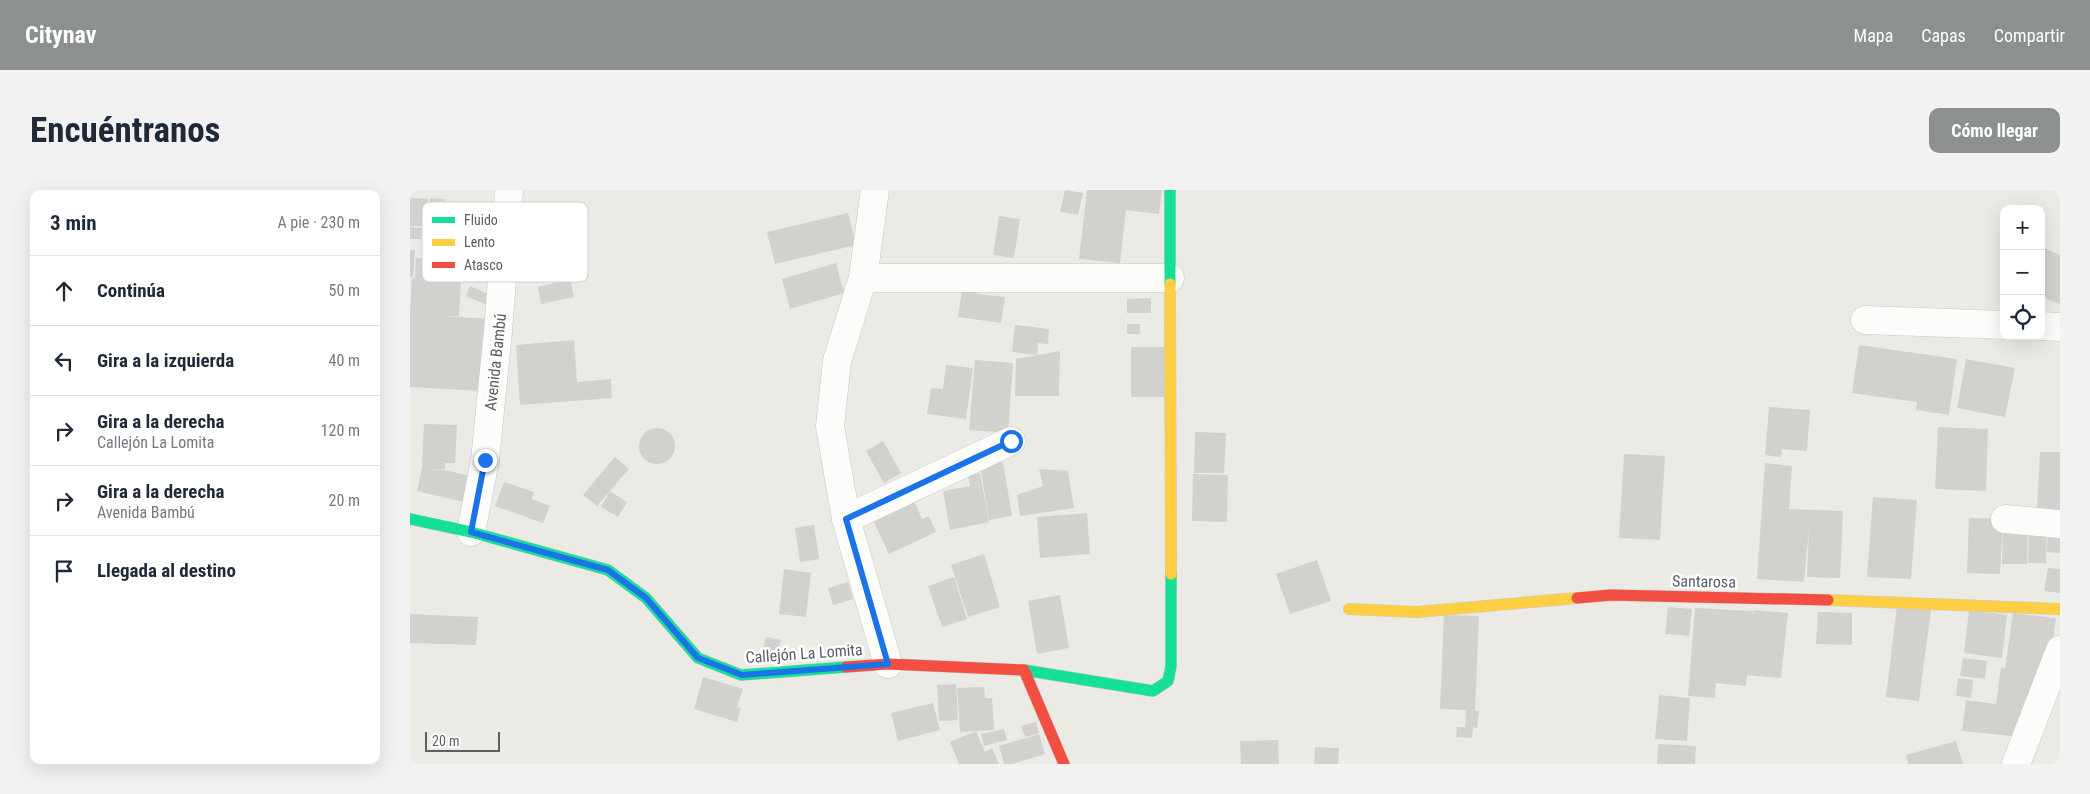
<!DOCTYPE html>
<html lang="es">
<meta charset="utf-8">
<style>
:root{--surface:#fff;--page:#f2f2f3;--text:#1f2937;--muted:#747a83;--line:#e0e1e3;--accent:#8d9091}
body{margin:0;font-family:"Roboto Condensed",sans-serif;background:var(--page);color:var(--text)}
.controls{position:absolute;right:15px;top:15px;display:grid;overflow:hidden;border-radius:10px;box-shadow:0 5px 20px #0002}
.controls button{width:45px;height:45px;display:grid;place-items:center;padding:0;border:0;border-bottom:1px solid var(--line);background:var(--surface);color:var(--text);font:25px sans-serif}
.scale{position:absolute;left:15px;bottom:12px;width:75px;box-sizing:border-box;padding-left:5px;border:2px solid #5a5f64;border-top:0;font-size:14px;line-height:18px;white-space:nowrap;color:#5a5f64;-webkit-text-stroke:4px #fff;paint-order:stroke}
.stop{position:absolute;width:15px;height:15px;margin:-11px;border:4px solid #1a73e8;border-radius:50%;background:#fff}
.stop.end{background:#1a73e8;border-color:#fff;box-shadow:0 1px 5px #0008}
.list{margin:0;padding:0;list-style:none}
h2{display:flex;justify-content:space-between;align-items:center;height:65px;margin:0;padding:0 20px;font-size:21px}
h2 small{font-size:16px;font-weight:400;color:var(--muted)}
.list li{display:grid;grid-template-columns:32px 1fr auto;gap:15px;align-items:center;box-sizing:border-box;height:70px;padding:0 20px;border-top:1px solid var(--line)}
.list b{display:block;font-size:19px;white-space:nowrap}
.list p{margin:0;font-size:16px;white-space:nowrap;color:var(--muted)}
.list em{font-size:16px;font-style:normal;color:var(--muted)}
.icon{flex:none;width:28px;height:28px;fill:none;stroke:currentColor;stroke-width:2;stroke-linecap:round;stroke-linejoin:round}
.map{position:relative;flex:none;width:1650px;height:574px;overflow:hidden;border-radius:10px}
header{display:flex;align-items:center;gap:30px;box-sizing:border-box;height:70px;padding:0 25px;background:var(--accent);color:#fff}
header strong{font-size:24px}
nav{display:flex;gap:28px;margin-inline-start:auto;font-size:18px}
.intro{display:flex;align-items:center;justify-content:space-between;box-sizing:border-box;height:120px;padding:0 30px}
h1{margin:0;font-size:35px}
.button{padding:12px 22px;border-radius:10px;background:var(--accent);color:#fff;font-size:18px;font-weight:700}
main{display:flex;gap:30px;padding:0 30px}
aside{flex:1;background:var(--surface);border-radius:10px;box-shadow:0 5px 20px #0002}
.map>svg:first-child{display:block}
</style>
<header>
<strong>Citynav</strong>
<nav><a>Mapa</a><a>Capas</a><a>Compartir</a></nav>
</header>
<div class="intro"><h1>Encuéntranos</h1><a class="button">Cómo llegar</a></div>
<main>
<aside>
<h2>3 min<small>A pie · 230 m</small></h2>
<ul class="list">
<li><svg class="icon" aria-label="ahead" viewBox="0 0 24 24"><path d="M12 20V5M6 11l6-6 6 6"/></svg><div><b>Continúa</b></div><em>50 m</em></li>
<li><svg class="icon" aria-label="left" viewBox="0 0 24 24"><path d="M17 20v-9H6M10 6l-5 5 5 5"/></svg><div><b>Gira a la izquierda</b></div><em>40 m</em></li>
<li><svg class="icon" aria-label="right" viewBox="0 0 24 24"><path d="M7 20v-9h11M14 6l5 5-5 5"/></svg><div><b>Gira a la derecha</b><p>Callejón La Lomita</p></div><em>120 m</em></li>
<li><svg class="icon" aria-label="right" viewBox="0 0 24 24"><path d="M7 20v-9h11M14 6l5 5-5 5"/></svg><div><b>Gira a la derecha</b><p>Avenida Bambú</p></div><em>20 m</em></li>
<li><svg class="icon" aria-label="arrive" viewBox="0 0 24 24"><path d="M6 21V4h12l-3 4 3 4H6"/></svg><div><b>Llegada al destino</b></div></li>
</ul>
</aside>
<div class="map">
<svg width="1650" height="574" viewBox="0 0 1650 574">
<rect width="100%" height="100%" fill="#eceae5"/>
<!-- building -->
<g fill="#d2d1ce">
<path d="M655,0L673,3L668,25L650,22Z"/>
<path d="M677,0H752L749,24L716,20L710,73L669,69Z"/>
<path d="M0,8L18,9L17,36H0Z"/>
<path d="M20,8L35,9L34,28H18Z"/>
<path d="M438,23L446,55L365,74L357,42Z"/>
<path d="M589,26L610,29L604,68L583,65Z"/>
<path d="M0,37L12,38L11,49H0Z"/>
<path d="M1631,57L1650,65V114L1631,107Z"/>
<path d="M0,60H5L3,87H0Z"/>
<path d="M6,68L44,70L42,89L51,90L49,126H34L80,129L71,201L0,197V121L2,88H5Z"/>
<path d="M426,73L434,103L380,119L372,89Z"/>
<path d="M160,89L164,107L131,114L128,97Z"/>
<path d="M553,93L568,95L567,104L595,107L591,133L548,127Z"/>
<path d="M60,96L82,106L77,115L56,106Z"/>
<path d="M741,108V123H717V109Z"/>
<rect x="717" y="134" width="13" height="10"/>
<path d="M605,135L639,139L638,154L628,153L627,165L602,162Z"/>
<path d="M164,150L167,192L201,189L202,208L110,215L106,155Z"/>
<path d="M1449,155L1547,169L1539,225L1506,220L1507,212L1442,203Z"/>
<rect x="721" y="157" width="34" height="50"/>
<path d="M650,161L649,206H605L606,169Z"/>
<path d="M1556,169L1605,178L1595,227L1547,218Z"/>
<path d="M565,170L603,173L598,243L559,240Z"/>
<path d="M536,175L563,178L556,229L517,224L521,198L533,199Z"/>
<path d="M1359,217L1400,220L1397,261L1372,259L1371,267L1355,265Z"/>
<path d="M14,234L47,235L45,273H35V279H18L35,280L68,288L62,314L7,301L12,278Z"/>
<path d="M1528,237L1578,239L1576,301L1525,299Z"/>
<circle cx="247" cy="256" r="18"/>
<path d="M785,242L816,243L814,283H784Z"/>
<path d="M473,251L491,283L474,293L456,261Z"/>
<path d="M1630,262H1650V321L1627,320Z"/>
<path d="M1214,264L1255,266L1250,350L1209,348Z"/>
<path d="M205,267L219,279L187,316L173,305Z"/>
<path d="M593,272L602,326L579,330L570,275Z"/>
<path d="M1355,273L1382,276L1379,319L1433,321L1430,388L1397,387L1399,338L1394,392L1347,389Z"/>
<path d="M629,279L658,281L664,318L610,326L607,305L633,296Z"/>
<path d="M570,283L579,332L540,340L533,301L560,296L558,286Z"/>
<path d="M783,284L818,285L817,332L782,331Z"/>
<path d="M94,292L124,302L122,309L140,316L133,333L85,316Z"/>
<path d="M200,301L217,312L208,327L191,317Z"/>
<path d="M1463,307L1507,310L1501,389L1457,387Z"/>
<path d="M504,311L512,329L519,326L526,342L479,364L460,324Z"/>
<path d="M677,323L680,364L630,368L627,327Z"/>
<path d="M1559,328L1593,329L1590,384L1557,383Z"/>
<path d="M404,335L409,369L390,372L385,338Z"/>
<path d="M1593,336H1618L1617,374H1592Z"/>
<path d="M1619,337H1637L1636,373H1618Z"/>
<path d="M1638,337L1650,338V363L1637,362Z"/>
<path d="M574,364L590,417L558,427L541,375Z"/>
<path d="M907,370L921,411L880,424L866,384Z"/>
<path d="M1638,378L1650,379V403L1634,401Z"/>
<path d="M374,379L401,383L396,427L369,424Z"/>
<path d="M544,387L557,429L532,437L518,396Z"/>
<path d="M438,392L443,409L423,415L418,398Z"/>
<path d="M650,405L659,458L627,464L618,411Z"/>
<path d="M1487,416L1521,420L1509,511L1476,507Z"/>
<path d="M1258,417L1282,419L1279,446L1255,444Z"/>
<path d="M1285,418L1343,421V430L1344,420L1378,423L1371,488L1337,485L1336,496L1306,493L1305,508L1278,506Z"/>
<path d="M1559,420L1597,425L1592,468L1554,463Z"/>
<path d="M1408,422L1442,423V455L1406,454Z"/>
<path d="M1603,423L1646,428L1642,456L1613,547L1552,541L1556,510L1586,514L1591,477L1595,478Z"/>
<path d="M0,424L68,427L66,455L0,453Z"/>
<path d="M1034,425L1069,426L1065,521H1069L1067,538L1063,537L1062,548L1046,547L1047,537H1055L1056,520L1030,519Z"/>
<path d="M356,447L371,450L367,466L352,463Z"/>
<path d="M1553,468L1577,471L1575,489L1550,486Z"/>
<path d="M293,487L333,499L327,517L331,518L327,532L284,519Z"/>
<path d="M1548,488L1563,490L1561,508L1546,506Z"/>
<path d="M546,494L548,530L529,531L527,495Z"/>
<path d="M574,497L575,508H582L584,540L550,542L547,498Z"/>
<path d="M1249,505L1280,508L1277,551L1245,549Z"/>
<path d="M523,513L530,540L488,551L481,523Z"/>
<path d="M626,532L629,543L615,547L611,536Z"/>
<path d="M594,539L597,550L574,556L571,544Z"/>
<path d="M566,541L575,562L582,558L589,574H549L540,552Z"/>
<path d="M629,544L635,564L602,574H594L589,556Z"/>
<path d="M868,550L869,574H831L830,551Z"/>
<path d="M1546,551L1553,574H1498L1496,565Z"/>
<path d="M1248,554L1286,556L1285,574H1247Z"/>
<path d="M905,557L929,558L928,574H904Z"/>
</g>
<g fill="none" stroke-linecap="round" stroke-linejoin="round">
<defs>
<g id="street">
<path d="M465,0L453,88L427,171L420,236L436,329L478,474"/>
<path d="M453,88H760"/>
<path d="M1455,130L1594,135"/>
<path d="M1631,136L1650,137"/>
<path d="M436,329L601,251"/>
<path d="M1595,329L1650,334"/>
<path d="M61,342L75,270L88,141L99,0"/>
<path d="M1606,574L1650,460"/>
</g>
<g id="fast">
<path d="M760,0V94"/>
<path d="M0,329L61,342L198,380L236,408L288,468L331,485L436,477"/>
<path d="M614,480L743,501L758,491L761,476V384"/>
</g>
<g id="slow">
<path d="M760,94L761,384"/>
<path d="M1418,410L1650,419"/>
<path d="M939,419L1007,422L1167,408"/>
</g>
<g id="jam">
<path d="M1167,408L1201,405L1418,410"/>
<path d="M436,477L478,474L614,480L654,574"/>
</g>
</defs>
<!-- street casing -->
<use href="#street" stroke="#c8c8c8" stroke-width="29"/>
<!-- fast casing -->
<use href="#fast" stroke="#c9c9c9" stroke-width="12"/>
<!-- slow casing -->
<use href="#slow" stroke="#c9c9c9" stroke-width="12"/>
<!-- jam casing -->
<use href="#jam" stroke="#c9c9c9" stroke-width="12"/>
<!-- street -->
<use href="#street" stroke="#fcfcfb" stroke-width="28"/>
<!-- fast -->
<use href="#fast" stroke="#16e098" stroke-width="11"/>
<!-- slow -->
<use href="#slow" stroke="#ffcf43" stroke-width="11"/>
<!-- jam -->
<use href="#jam" stroke="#f24e42" stroke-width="11"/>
</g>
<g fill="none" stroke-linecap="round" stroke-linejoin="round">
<!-- route -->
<path stroke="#1a73e8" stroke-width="6" d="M75,270L61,342L198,380L236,408L288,468L332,485L478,474L436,329L601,251"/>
</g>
<g text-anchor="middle" stroke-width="5" stroke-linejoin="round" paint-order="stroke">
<!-- street labels -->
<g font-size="16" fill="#5a5f64" stroke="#fff">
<text transform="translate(85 172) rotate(-84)" y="6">Avenida Bambú</text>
<text transform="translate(1294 391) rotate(1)" y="6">Santarosa</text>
<text transform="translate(394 463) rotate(-4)" y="6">Callejón La Lomita</text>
</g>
</g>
<!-- legend -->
<rect x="12" y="12" width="166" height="80" rx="8" fill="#fff" stroke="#cecfd0" stroke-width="1"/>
<rect x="22" y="27" width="23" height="6" fill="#16e098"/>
<rect x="22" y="49" width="23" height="7" fill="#ffcf43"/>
<rect x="22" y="72" width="23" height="6" fill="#f24e42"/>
<g font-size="14" fill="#5a5f64">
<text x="54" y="35">Fluido</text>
<text x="54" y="57">Lento</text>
<text x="54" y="80">Atasco</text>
</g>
</svg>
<div class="controls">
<button>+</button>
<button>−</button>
<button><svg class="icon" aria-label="locate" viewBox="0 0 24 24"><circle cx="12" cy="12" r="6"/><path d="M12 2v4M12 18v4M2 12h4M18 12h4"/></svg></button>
</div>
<div class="scale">20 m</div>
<div class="stop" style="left:601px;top:251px"></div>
<div class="stop end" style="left:75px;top:270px"></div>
</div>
</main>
